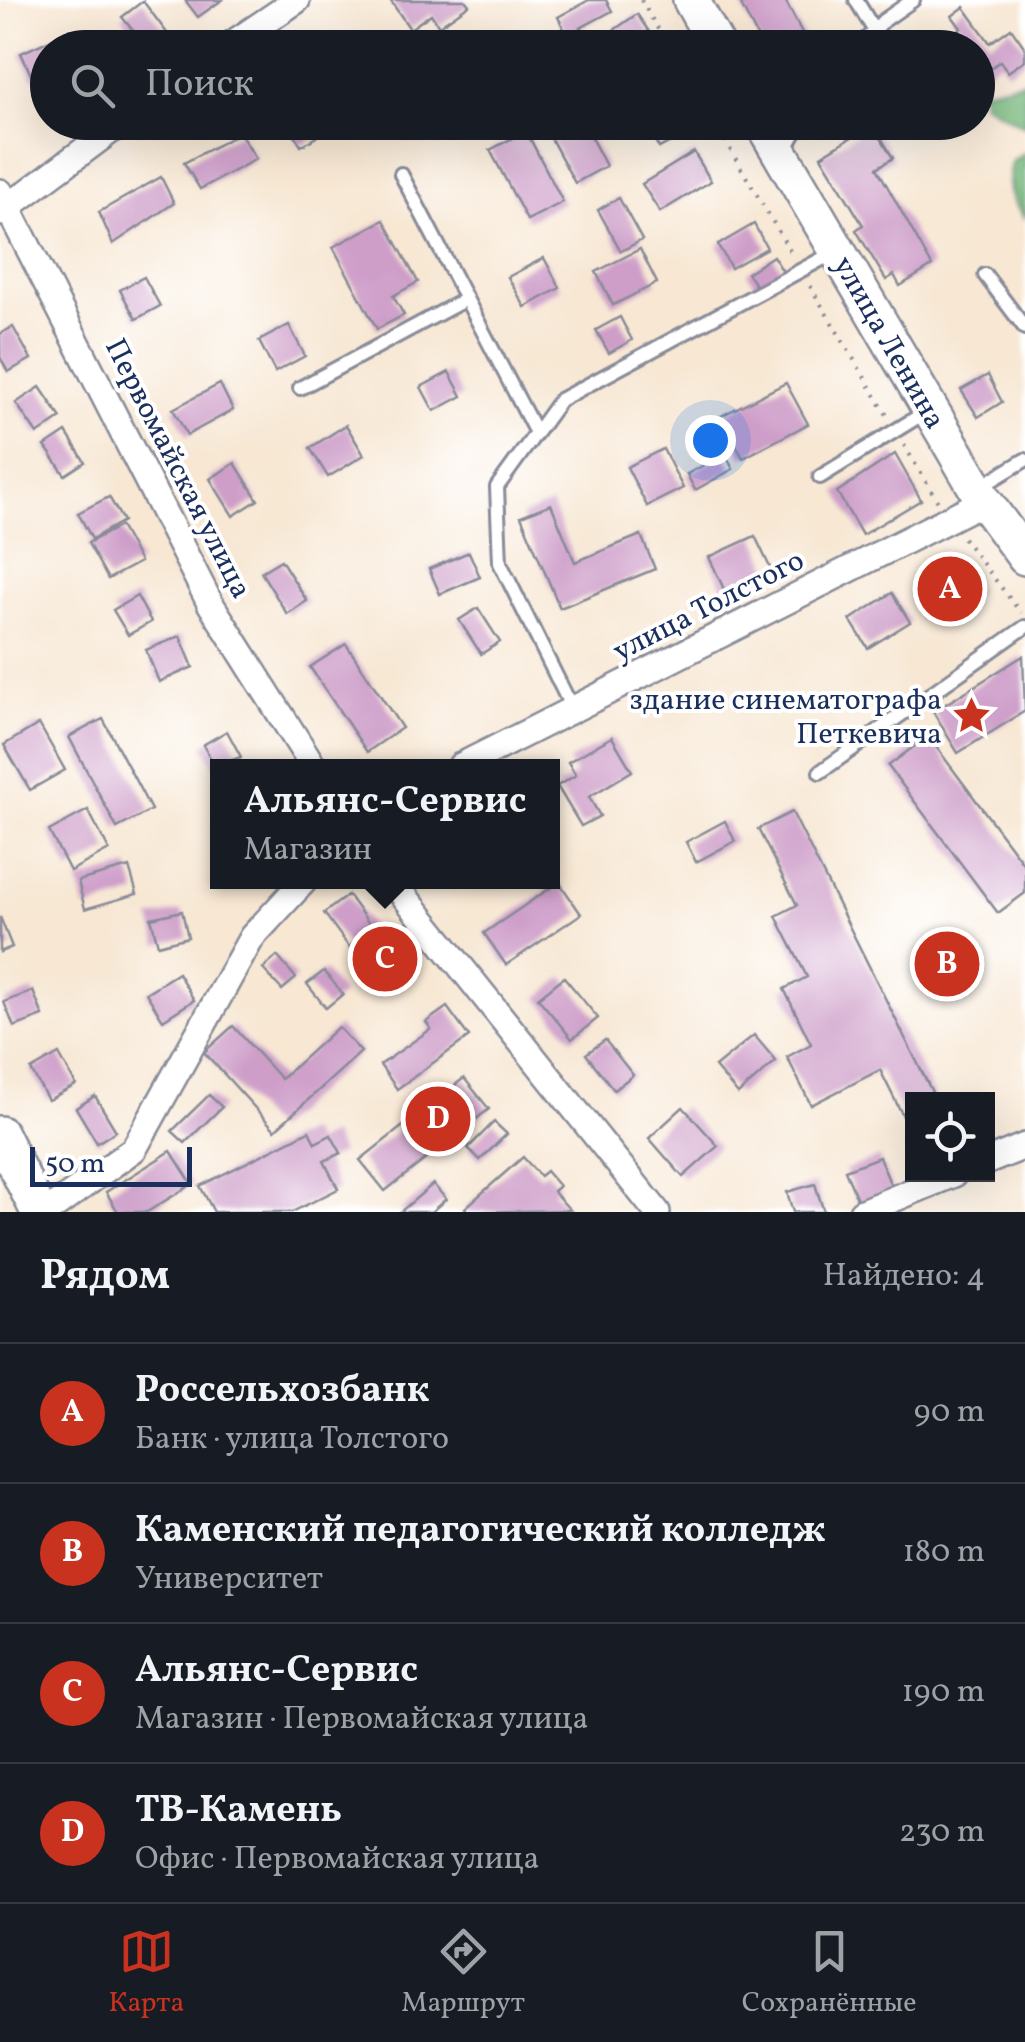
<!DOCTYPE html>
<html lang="ru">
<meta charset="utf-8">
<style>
:root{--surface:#171b24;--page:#20242c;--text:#f1f3f6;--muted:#9ea1a6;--line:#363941;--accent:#c8321e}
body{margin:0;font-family:Vollkorn,serif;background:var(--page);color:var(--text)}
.controls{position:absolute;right:30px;bottom:30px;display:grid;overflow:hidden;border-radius:0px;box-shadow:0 10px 40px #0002}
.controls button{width:90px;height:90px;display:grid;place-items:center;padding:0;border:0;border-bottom:2px solid var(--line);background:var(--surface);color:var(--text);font:50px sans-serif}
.scale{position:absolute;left:30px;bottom:25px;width:162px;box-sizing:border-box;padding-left:10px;border:5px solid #1b2f5e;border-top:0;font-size:28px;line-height:35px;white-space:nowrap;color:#1b2f5e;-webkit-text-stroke:8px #fff;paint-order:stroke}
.you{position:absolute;left:710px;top:440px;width:35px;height:35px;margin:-25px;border:8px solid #fff;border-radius:50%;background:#1a73e8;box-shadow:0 0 0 15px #1a73e833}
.badge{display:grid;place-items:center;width:65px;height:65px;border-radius:50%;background:var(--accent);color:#fff;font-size:32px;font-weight:700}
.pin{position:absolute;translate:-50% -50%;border:5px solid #fff;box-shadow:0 2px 10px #0006}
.popup{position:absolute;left:210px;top:759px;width:350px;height:130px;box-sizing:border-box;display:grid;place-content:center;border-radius:0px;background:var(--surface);filter:drop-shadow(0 2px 8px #0005);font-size:32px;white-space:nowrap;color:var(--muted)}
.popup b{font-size:38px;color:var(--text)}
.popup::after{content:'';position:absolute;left:50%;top:100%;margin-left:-20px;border:20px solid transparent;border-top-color:var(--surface)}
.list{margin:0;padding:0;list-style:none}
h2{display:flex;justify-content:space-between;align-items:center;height:130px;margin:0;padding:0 40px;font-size:42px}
h2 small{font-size:32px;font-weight:400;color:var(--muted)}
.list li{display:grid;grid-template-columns:65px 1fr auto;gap:30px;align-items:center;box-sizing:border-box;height:140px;padding:0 40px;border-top:2px solid var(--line)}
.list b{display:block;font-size:38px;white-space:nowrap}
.list p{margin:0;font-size:32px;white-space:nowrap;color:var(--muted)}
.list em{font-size:32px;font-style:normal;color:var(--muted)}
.icon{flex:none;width:55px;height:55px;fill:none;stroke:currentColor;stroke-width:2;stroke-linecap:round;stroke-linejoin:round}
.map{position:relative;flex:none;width:1025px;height:1212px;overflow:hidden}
.search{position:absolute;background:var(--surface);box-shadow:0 10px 40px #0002;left:30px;right:30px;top:30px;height:110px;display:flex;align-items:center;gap:25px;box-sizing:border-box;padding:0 35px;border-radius:55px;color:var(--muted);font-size:38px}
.sheet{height:690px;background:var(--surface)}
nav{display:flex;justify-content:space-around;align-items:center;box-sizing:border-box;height:140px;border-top:2px solid var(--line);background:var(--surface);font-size:28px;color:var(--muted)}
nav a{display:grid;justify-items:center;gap:5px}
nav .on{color:var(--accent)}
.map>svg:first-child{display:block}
</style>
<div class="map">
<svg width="1025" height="1212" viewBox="0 0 1025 1212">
<rect width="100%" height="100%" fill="#fff"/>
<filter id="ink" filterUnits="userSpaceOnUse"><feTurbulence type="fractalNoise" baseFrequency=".01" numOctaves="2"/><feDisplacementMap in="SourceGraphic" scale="20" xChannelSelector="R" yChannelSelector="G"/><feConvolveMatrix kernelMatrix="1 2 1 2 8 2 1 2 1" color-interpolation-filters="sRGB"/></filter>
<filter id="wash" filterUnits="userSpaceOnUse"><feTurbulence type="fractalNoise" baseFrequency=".0048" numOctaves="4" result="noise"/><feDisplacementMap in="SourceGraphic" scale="40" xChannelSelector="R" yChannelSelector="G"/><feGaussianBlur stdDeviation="2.25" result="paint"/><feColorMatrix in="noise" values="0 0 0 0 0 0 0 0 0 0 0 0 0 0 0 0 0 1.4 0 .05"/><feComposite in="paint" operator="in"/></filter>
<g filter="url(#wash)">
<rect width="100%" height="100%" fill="#f7e7d3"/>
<!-- forest -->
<g fill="#78ba7d" stroke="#4a746e" stroke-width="2.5">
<path d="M1025,81V126L983,103L982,90Z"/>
<path d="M1025,153V218C1010,199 1006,186 1012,162Z"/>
</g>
<g id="blocks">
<!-- building -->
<g fill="#ce9ec9">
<path d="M185,0H222L198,17Z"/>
<path d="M390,0H465L469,5L439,26L431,14L410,29Z"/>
<path d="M589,0H606L612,11L567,35L558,17Z"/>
<path d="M750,0H785L810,48H763L741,5Z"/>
<path d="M143,1L167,33L147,48L122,17Z"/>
<path d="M964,7L990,43L1011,28L1025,48V60L1008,72L1000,61L978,77V48H934L961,28L952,16Z"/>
<path d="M637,14L658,45L612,48L604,37Z"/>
<path d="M382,36L391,48H366Z"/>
<path d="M52,39L55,48H48V72L33,79L21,53Z"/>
<path d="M287,122H342L301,146Z"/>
<path d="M568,122H583L606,166L575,183L548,133Z"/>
<path d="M645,122H696L699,127L659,148Z"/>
<path d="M873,124L893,158L877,168L932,266L900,286L894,275L886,280L856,230L863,225L821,156Z"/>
<path d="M526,131L563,202L527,220L490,150Z"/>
<path d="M240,133L256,159L200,189L184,163Z"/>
<path d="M694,152L711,181L660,212L642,184Z"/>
<path d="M161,177L174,203L113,244L99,212Z"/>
<path d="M619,198L642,240L621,251L598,210Z"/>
<path d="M384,220L418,282L393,296L404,315L377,329L333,247Z"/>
<path d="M754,224L767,248L731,268L718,245Z"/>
<path d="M640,249L657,283L613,305L596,272Z"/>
<path d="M773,256L784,273L758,289L747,273Z"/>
<path d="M544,258L560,288L525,307L508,277Z"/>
<path d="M144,277L160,306L136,319L120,290Z"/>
<path d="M620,317L632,340L609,353L596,330Z"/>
<path d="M289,325L305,356L275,372L259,341Z"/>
<path d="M13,327L31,359L8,372L0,357V334Z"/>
<path d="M449,372L462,396L434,411L421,387Z"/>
<path d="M988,375L1002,402L978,417L961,390Z"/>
<path d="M786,383L808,424L743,458L721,416Z"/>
<path d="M220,384L233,410L187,435L173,409Z"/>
<path d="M40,387L61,418L37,434L16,403Z"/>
<path d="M346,425L364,455L328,477L310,448Z"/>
<path d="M66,432L85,462L65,475L45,446Z"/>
<path d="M663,449L683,488L647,506L627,467Z"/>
<path d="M725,454L733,469L695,490L687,474Z"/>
<path d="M895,454L921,500L862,535L837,492Z"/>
<path d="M235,463L258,500L233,516L210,479Z"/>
<path d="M109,497L123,521L92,539L78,513Z"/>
<path d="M551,504L575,562L641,535L655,569L560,608L521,516Z"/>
<path d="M120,526L140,562L108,579L88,543Z"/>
<path d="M755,536L775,578L729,600L709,557Z"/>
<path d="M469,552L480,577L440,594L429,569Z"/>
<path d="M958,557L978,591L945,610L925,576Z"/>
<path d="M281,560L307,601L287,614L261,572Z"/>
<path d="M892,593L910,622L868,648L850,620Z"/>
<path d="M137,596L151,622L128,635L113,610Z"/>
<path d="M478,608L500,642L481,654L459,620Z"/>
<path d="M180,636L193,667L159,682L146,650Z"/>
<path d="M346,644L402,728L367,752L310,667Z"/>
<path d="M1023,656L1025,711L958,753L933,712Z"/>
<path d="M103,719L151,810L117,828L69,737Z"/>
<path d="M39,724L65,770L30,790L4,745Z"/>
<path d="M227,731L241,757L215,766L203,745Z"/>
<path d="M928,736L1025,866V893L998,913L888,766Z"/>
<path d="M612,737L632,771L589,797L600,816L581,826L557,786L576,775L568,762Z"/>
<path d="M88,810L109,850L70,871L49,831Z"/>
<path d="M792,812L936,1100H912V1116L905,1120L880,1070L811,1105L787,1057L811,1044L784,989L807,977L776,916L797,905L758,829Z"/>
<path d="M725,821L735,841L696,862L686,842Z"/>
<path d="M129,867L137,894L85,909L78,881Z"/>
<path d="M559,882L581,914L506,965L484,933Z"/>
<path d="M348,895L373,929L349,947L324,913Z"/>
<path d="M182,911L188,937L158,945L151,918Z"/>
<path d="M0,917L12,947L0,952Z"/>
<path d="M385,928L412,968L380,990L353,949Z"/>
<path d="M277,956L296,978L282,990L263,969Z"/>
<path d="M324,971L343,994L326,1008L307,984Z"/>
<path d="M178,973L194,1000L163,1020L146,993Z"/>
<path d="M564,977L598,1018L572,1039L538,998Z"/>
<path d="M33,991L43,1016L14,1027L4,1002Z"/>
<path d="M447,1007L469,1037L397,1089L380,1065L431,1029L426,1022Z"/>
<path d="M233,1026L281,1079L338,1027L361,1052L275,1130L204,1052Z"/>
<path d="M754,1035L776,1061L738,1094L715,1067Z"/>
<path d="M605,1040L633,1075L614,1090L586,1054Z"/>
<path d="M59,1054L76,1085L48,1100L31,1070Z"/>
<path d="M464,1078L489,1109L385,1191L360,1160Z"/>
<path d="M209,1095L222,1107L185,1143L172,1131Z"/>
<path d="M95,1096L116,1131L97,1143L76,1108Z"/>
<path d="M683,1107L718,1146L683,1177L649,1138Z"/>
<path d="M494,1122L507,1134L480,1160L468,1148Z"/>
<path d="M309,1131L315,1143L331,1135L341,1153L324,1161L338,1189L292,1212H214L200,1186Z"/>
<path d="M171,1151L192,1184L147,1212H118L106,1192Z"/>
<path d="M523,1157L540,1176L546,1171L559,1186L553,1191L570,1210L468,1212L465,1208Z"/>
<path d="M879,1157L893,1190L859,1204L845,1170Z"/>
<path d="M433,1184L446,1199L431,1212H400Z"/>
<path d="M815,1184L824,1212H793L787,1192Z"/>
</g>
</g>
</g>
<g filter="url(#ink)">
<use href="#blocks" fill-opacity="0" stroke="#898b98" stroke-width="2.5"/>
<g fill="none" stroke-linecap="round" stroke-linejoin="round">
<defs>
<g id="lane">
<path d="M856,0L874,30"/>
<path d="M858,48L883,21L913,0"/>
<path d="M785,150L801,122"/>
<path d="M401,174L535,431"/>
<path d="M985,275L1025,328"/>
<path d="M300,388L466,299"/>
<path d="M820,477L929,410"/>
<path d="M980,487L1025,460"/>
<path d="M573,710L500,563L497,487L560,400L835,252"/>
<path d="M820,772L1025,627"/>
</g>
<g id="street">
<path d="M226,48L297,0"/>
<path d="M0,192L210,603L313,766"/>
<path d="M0,213L122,122"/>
<path d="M461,766L984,501"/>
<path d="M393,882L657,1212"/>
<path d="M988,1161L1025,1146"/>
<path d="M47,1212L134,1149L252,937L303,882"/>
<path d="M862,1212L954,1174"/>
</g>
<g id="secondary">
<path d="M691,0L718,48"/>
<path d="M762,122L984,501L1025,557"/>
<path d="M0,1134L39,1212"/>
</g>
</defs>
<!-- lane casing -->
<use href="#lane" stroke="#898b98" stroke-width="18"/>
<!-- street casing -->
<use href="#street" stroke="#898b98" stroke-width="30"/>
<!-- secondary casing -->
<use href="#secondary" stroke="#898b98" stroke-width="40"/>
<!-- path -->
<g stroke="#898b98" stroke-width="4" stroke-dasharray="2.5 8" stroke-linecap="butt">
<path d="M641,0L669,48"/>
<path d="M714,122L793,256"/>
<path d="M810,286L887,415"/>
<path d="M904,445L938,502"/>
<path d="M963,538L1021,613"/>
</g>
<!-- lane -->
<use href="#lane" stroke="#fff" stroke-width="12"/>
<!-- street -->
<use href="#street" stroke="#fff" stroke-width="25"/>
<!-- secondary -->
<use href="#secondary" stroke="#fff" stroke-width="35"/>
</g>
</g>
<!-- icons -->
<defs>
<symbol id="sight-bare" viewBox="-9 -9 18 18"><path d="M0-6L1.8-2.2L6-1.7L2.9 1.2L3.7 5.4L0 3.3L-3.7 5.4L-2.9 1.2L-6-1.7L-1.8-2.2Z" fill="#c8321e" stroke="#fff" stroke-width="2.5" paint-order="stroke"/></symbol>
</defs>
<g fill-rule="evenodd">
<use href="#sight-bare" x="944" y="688" width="55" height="55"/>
</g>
<g text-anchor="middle" stroke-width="8" stroke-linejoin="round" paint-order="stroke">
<!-- street labels -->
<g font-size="30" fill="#1b2f5e" stroke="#fff">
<text transform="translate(890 342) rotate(60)" y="10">улица Ленина</text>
<text transform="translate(179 468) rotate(63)" y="10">Первомайская улица</text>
<text transform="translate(708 605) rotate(-27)" y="10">улица Толстого</text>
</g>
<!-- poi labels -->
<g font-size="30" fill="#1b2f5e" stroke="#fff" text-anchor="end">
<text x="942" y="709">здание синематографа<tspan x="942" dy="34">Петкевича</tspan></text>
</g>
</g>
</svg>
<div class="controls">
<button><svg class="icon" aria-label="locate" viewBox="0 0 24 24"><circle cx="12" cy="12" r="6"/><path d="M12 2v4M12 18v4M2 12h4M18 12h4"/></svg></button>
</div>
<div class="scale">50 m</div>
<div class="you"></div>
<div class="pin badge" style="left:950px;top:589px">A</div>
<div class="pin badge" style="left:947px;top:964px">B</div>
<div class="pin badge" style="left:385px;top:959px">C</div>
<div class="popup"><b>Альянс-Сервис</b>Магазин</div>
<div class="pin badge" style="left:438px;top:1119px">D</div>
<div class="search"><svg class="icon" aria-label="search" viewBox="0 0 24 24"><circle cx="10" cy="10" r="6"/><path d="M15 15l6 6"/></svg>Поиск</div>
</div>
<section class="sheet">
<h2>Рядом<small>Найдено: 4</small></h2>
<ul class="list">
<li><span class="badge">A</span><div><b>Россельхозбанк</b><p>Банк · улица Толстого</p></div><em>90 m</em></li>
<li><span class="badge">B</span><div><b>Каменский педагогический колледж</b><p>Университет</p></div><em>180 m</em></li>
<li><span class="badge">C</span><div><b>Альянс-Сервис</b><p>Магазин · Первомайская улица</p></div><em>190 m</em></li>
<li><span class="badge">D</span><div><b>ТВ-Камень</b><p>Офис · Первомайская улица</p></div><em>230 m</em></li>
</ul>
</section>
<nav>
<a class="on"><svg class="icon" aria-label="map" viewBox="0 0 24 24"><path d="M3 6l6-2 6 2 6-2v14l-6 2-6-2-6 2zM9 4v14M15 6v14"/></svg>Карта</a>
<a><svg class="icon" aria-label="directions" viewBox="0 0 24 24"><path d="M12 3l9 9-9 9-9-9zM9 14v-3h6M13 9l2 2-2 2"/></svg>Маршрут</a>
<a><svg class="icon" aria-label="saved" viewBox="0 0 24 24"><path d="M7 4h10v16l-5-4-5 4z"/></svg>Сохранённые</a>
</nav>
